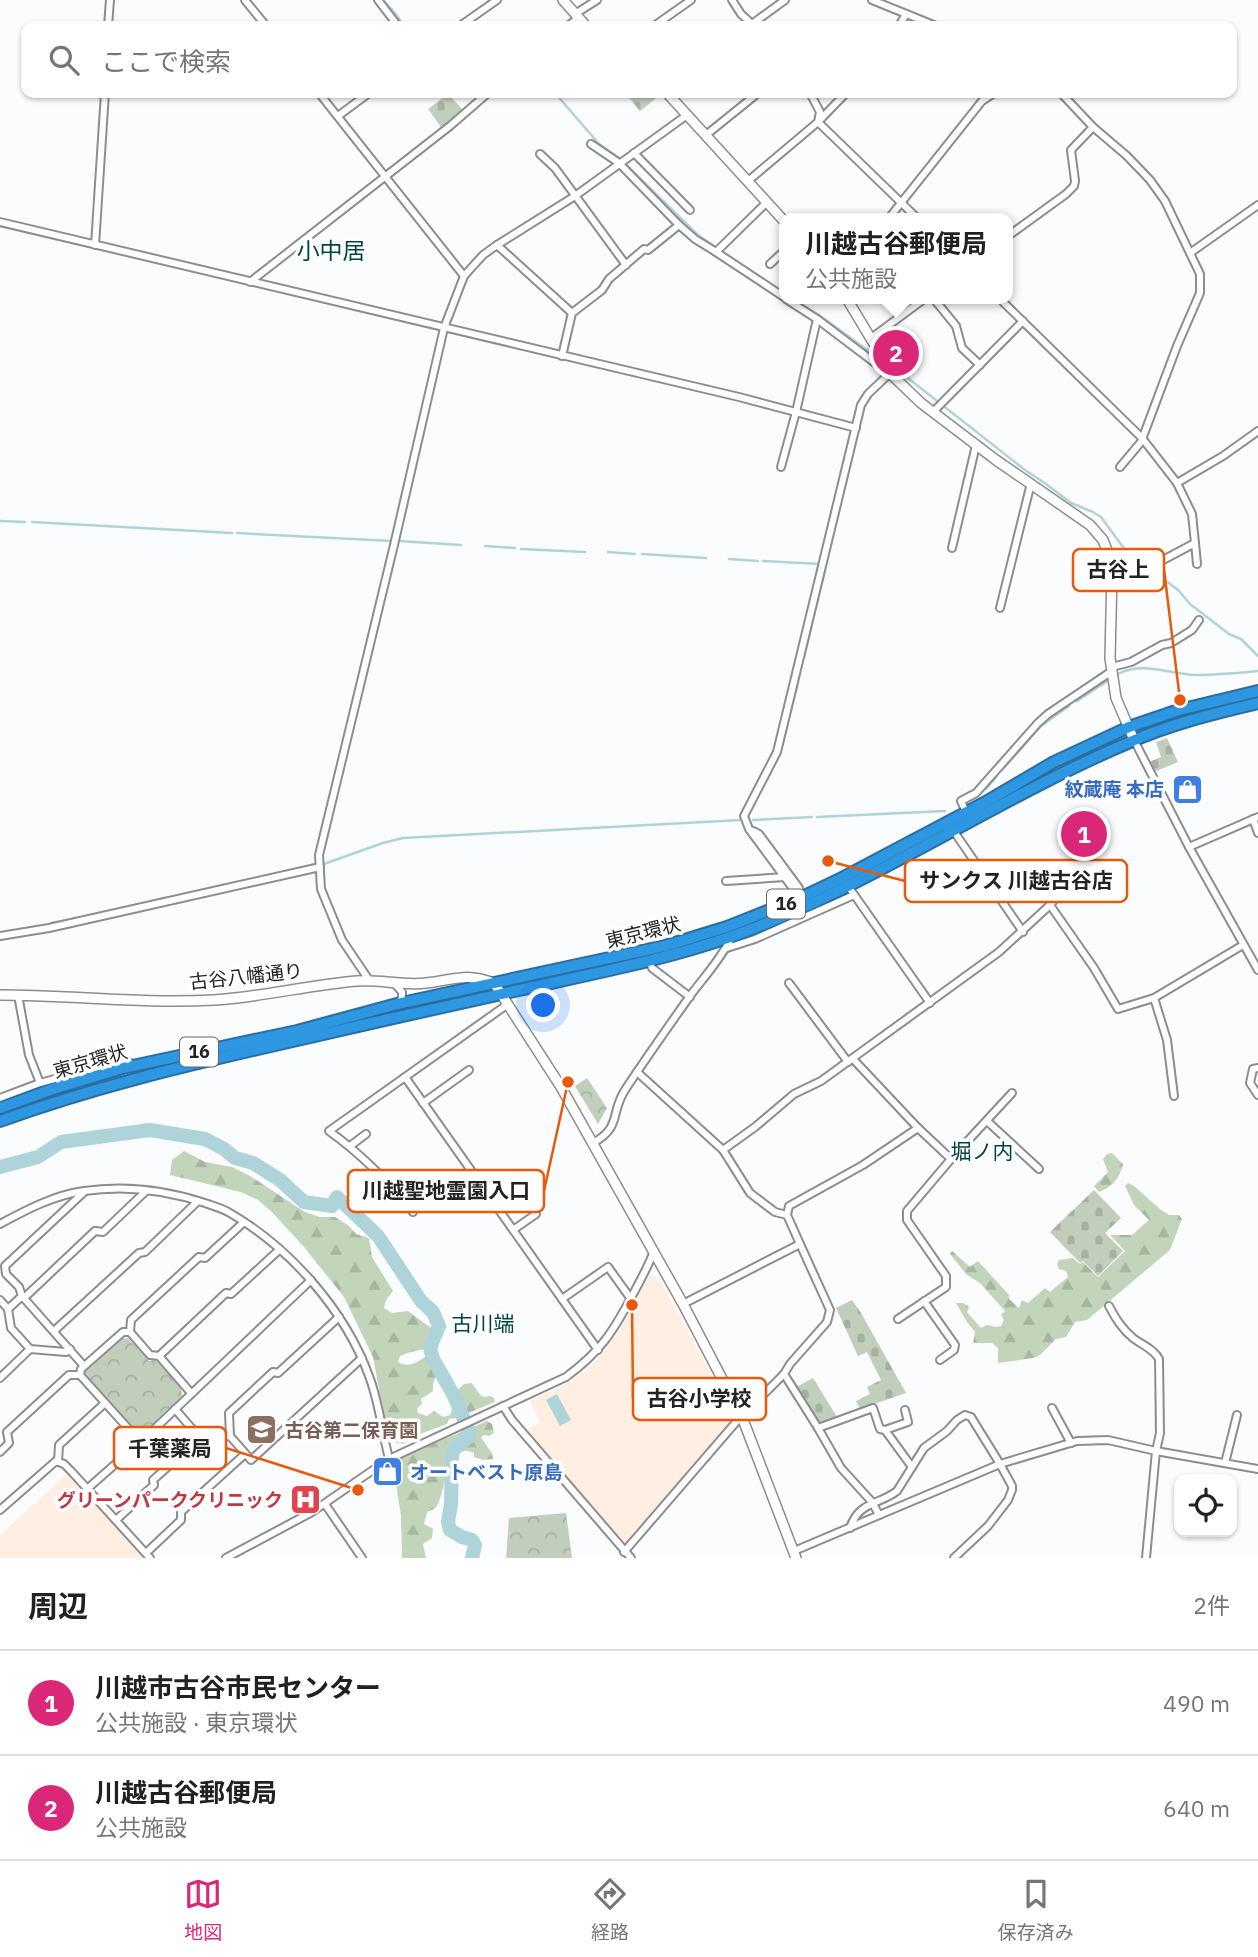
<!DOCTYPE html>
<html lang="ja">
<meta charset="utf-8">
<style>
:root{--surface:#fff;--page:#f2f2f2;--text:#202124;--muted:#757577;--line:#e0e0e0;--accent:#db2777}
body{margin:0;font-family:"IBM Plex Sans","Noto Sans JP",sans-serif;background:var(--page);color:var(--text)}
.controls{position:absolute;right:21px;bottom:21px;display:grid;overflow:hidden;border-radius:14px;box-shadow:0 2px 5px #0004}
.controls button{width:63px;height:63px;display:grid;place-items:center;padding:0;border:0;border-bottom:2px solid var(--line);background:var(--surface);color:var(--text);font:35px sans-serif}
.you{position:absolute;left:544px;top:1006px;width:24px;height:24px;margin:-18px;border:5px solid #fff;border-radius:50%;background:#1a73e8;box-shadow:0 0 0 10px #1a73e833}
.badge{display:grid;place-items:center;width:46px;height:46px;border-radius:50%;background:var(--accent);color:#fff;font-size:23px;font-weight:700}
.pin{position:absolute;translate:-50% -50%;border:4px solid #fff;box-shadow:0 2px 7px #0006}
.popup{position:absolute;left:779px;top:213px;width:234px;height:91px;box-sizing:border-box;display:grid;place-content:center;border-radius:14px;background:var(--surface);filter:drop-shadow(0 2px 5px #0005);font-size:23px;white-space:nowrap;color:var(--muted)}
.popup b{font-size:26px;color:var(--text)}
.popup::after{content:'';position:absolute;left:50%;top:100%;margin-left:-14px;border:14px solid transparent;border-top-color:var(--surface)}
.list{margin:0;padding:0;list-style:none}
h2{display:flex;justify-content:space-between;align-items:center;height:91px;margin:0;padding:0 28px;font-size:30px}
h2 small{font-size:23px;font-weight:400;color:var(--muted)}
.list li{display:grid;grid-template-columns:46px 1fr auto;gap:21px;align-items:center;box-sizing:border-box;height:105px;padding:0 28px;border-top:2px solid var(--line)}
.list b{display:block;font-size:26px;white-space:nowrap}
.list p{margin:0;font-size:23px;white-space:nowrap;color:var(--muted)}
.list em{font-size:23px;font-style:normal;color:var(--muted)}
.icon{flex:none;width:38px;height:38px;fill:none;stroke:currentColor;stroke-width:2;stroke-linecap:round;stroke-linejoin:round}
.map{position:relative;flex:none;width:1258px;height:1558px;overflow:hidden}
.search{position:absolute;background:var(--surface);box-shadow:0 2px 5px #0004;left:21px;right:21px;top:21px;height:77px;display:flex;align-items:center;gap:18px;box-sizing:border-box;padding:0 24px;border-radius:14px;color:var(--muted);font-size:26px}
.sheet{height:301px;background:var(--surface)}
nav{display:flex;justify-content:space-around;align-items:center;box-sizing:border-box;height:98px;border-top:2px solid var(--line);background:var(--surface);font-size:19px;color:var(--muted)}
nav a{display:grid;justify-items:center;gap:4px}
nav .on{color:var(--accent)}
.map>svg:first-child{display:block}
</style>
<div class="map">
<svg width="1258" height="1558" viewBox="0 0 1258 1558">
<defs>
<pattern id="forest-firs" width="22" height="20" patternUnits="userSpaceOnUse" patternTransform="scale(1.75)"><rect width="22" height="20" fill="#c2d4ba"/><path d="M5 1l3.5 6h-7zM16 11l3.5 6h-7z" fill="#a6b6a0"/></pattern>
<pattern id="cemetery-stones" width="16" height="16" patternUnits="userSpaceOnUse" patternTransform="scale(1.75)"><rect width="16" height="16" fill="#c2cebc"/><path d="M2 7V4a2 2 0 0 1 4 0v3zM10 15v-3a2 2 0 0 1 4 0v3z" fill="#a6b1a1"/></pattern>
<pattern id="park-crowns" width="20" height="18" patternUnits="userSpaceOnUse" patternTransform="scale(1.75)"><rect width="20" height="18" fill="#c2cebc"/><path d="M2 6a3 3 0 1 1 6 0M12 15a3 3 0 1 1 6 0" fill="none" stroke="#a6b1a1"/></pattern>
</defs>
<rect width="100%" height="100%" fill="#fbfcfe"/>
<!-- education -->
<g fill="#feefe2">
<path d="M653,1275L661,1282L735,1418L626,1547H623L525,1431L540,1422L530,1401L569,1382L589,1368L607,1349L618,1332L649,1277Z"/>
<path d="M68,1473L145,1558H0V1535Z"/>
</g>
<!-- forest -->
<g fill="url(#forest-firs)">
<path d="M184,1151L205,1162L232,1167L250,1176L305,1212L320,1217H335L349,1226L356,1234L369,1238L372,1257L393,1291L386,1300L384,1308L392,1313L408,1311L439,1334L440,1342C430,1351 414,1349 400,1356L398,1362C408,1368 417,1363 426,1356L433,1361L438,1370L433,1384V1391L421,1399L422,1404L417,1408L418,1413L427,1416L434,1411L443,1417L450,1415L454,1404L451,1396L464,1384L471,1383C477,1388 477,1393 483,1397L490,1396L494,1398L495,1402L456,1418L449,1419L447,1424L420,1434L403,1444L391,1441L380,1395L373,1357L344,1297L304,1247L272,1212L258,1200L241,1192L170,1175L172,1160Z"/>
<path d="M1112,1153L1123,1164C1120,1178 1112,1187 1099,1192L1094,1186L1108,1172L1103,1159L1107,1154Z"/>
<path d="M1128,1183L1134,1186L1161,1210L1169,1215H1179L1182,1219L1170,1250L1087,1320L1075,1322L1066,1337L1056,1339L1040,1355L1033,1358L998,1363V1348L992,1343H973L975,1332L967,1322L956,1303H963L969,1307L967,1312L981,1328L987,1325L996,1327L1001,1326L1004,1320L1001,1315L1005,1311L980,1283L967,1275L950,1254L952,1251L970,1267L978,1261L1009,1295V1299L1019,1308L1022,1300L1028,1303L1045,1288L1050,1292L1068,1277L1066,1271L1059,1269L1057,1265L1059,1260L1073,1258L1080,1264L1083,1262L1098,1277L1125,1251L1110,1235H1132L1149,1220L1134,1205L1125,1186Z"/>
<path d="M487,1421L492,1424L494,1433L489,1436L484,1435L481,1437L493,1455V1459L483,1460L474,1457V1453C463,1448 458,1453 449,1459C448,1467 441,1500 437,1506C435,1509 431,1510 427,1512L424,1524L433,1529L432,1538L423,1544L426,1558H402L401,1516L393,1465L400,1458Z"/>
</g>
<!-- cemetery -->
<g fill="url(#cemetery-stones)">
<path d="M625,93H663L640,111Z"/>
<path d="M448,94L464,111L443,130L428,109Z"/>
<path d="M1167,738L1178,762L1154,772L1149,762L1161,757L1156,742Z"/>
<path d="M1094,1190L1121,1218L1105,1233L1123,1251L1098,1276L1083,1261L1080,1263L1050,1232Z"/>
<path d="M852,1300L861,1313L906,1393L860,1409L856,1401L870,1394L867,1387L881,1380L867,1352L858,1356L836,1308Z"/>
<path d="M813,1378L837,1417L820,1424L818,1423L791,1381L793,1379L798,1386Z"/>
</g>
<!-- park -->
<g fill="url(#park-crowns)">
<path d="M587,1078L607,1108L598,1124L575,1086Z"/>
<path d="M128,1338L149,1361L156,1360L181,1387L182,1396L146,1431H136L84,1373L122,1339Z"/>
<path d="M566,1513L572,1558H506L509,1518Z"/>
</g>
<!-- water -->
<path fill="#aed4d9" d="M557,1394L571,1420L560,1426L546,1400Z"/>
<g fill="none" stroke-linecap="round" stroke-linejoin="round">
<!-- stream -->
<g stroke="#aed4d9" stroke-width="2.5">
<path d="M383,0L395,13L404,26"/>
<path d="M555,93L599,144L619,158L698,235L775,288"/>
<path d="M792,299L819,315L877,357"/>
<path d="M883,357L890,356L904,375L1025,470L1046,484L1071,503L1093,512L1101,517L1128,554L1155,572L1179,591L1190,604L1229,634L1241,639L1258,656"/>
<path d="M0,521L25,522"/>
<path d="M32,522L232,533"/>
<path d="M237,533L392,541"/>
<path d="M399,541L461,545"/>
<path d="M485,546L515,548"/>
<path d="M521,549L585,552"/>
<path d="M608,552L635,554"/>
<path d="M642,554L706,558"/>
<path d="M729,559L758,561"/>
<path d="M763,561L820,564"/>
<path d="M804,657L824,574"/>
<path d="M1118,674C1142,661 1170,674 1196,675C1217,675 1237,673 1258,671"/>
<path d="M1077,701L1109,680"/>
<path d="M786,730L798,682"/>
<path d="M1003,769L1041,726L1069,706"/>
<path d="M986,789L997,776"/>
<path d="M759,794L780,753"/>
<path d="M817,817L945,811"/>
<path d="M753,820L812,817"/>
<path d="M324,864L383,843L403,838L741,820"/>
<path d="M292,870L316,865"/>
<path d="M145,903L164,898L176,897"/>
<path d="M51,923L108,912"/>
<path d="M0,933L45,925"/>
</g>
<!-- river -->
<path stroke="#aed4d9" stroke-width="14" d="M0,1167L38,1157L61,1142L150,1130L205,1139L224,1149L235,1158L253,1163L280,1180L304,1202L332,1206L337,1197L378,1236L421,1301L433,1312L439,1326L430,1348L433,1359L453,1394L469,1431V1437L455,1448L452,1454L451,1504L448,1522L450,1530L462,1537L472,1540L475,1545L472,1558"/>
<defs>
<g id="street">
<path d="M245,0L266,26"/>
<path d="M378,0L398,26"/>
<path d="M732,0L741,14L754,26"/>
<path d="M872,0L936,26"/>
<path d="M575,14L597,0"/>
<path d="M752,24L785,0"/>
<path d="M108,26L110,0"/>
<path d="M460,26L497,0"/>
<path d="M568,26L578,18"/>
<path d="M654,26L691,0"/>
<path d="M899,26L906,14"/>
<path d="M319,93L464,276"/>
<path d="M846,93L818,122L917,218"/>
<path d="M1061,93L1093,127L1127,156L1150,180L1165,201L1200,274V293L1177,346L1141,442L1120,467"/>
<path d="M338,116L369,93"/>
<path d="M706,135L758,93"/>
<path d="M591,144L619,163L679,225L695,239L716,252L767,202"/>
<path d="M634,153L690,210"/>
<path d="M540,154L555,168L626,265"/>
<path d="M748,181L818,122L820,112L810,93"/>
<path d="M889,218L982,101L994,93"/>
<path d="M0,222L739,397L856,428"/>
<path d="M1008,236L1066,194L1074,186L1075,181L1071,150L1093,127"/>
<path d="M95,245L105,93"/>
<path d="M497,245L572,313L562,356"/>
<path d="M716,252L784,297"/>
<path d="M1190,253L1258,205"/>
<path d="M770,264L784,251"/>
<path d="M250,282L450,126L488,93"/>
<path d="M786,299L817,319L879,366L887,368"/>
<path d="M934,299L956,326L962,348L980,365"/>
<path d="M1000,299L1142,438L1177,483L1192,514L1195,543L1146,569L1112,572"/>
<path d="M572,313L602,290L609,279L644,249L648,250L679,225"/>
<path d="M870,339L924,299"/>
<path d="M933,412L1023,321"/>
<path d="M781,467L796,412L817,319"/>
<path d="M1177,483L1223,456L1258,431"/>
<path d="M1195,543L1197,564"/>
<path d="M952,548L976,445"/>
<path d="M1000,608L1031,483"/>
<path d="M1112,667L1131,662L1162,645L1171,643L1192,630L1199,620"/>
<path d="M1134,740L1189,847L1258,970"/>
<path d="M966,812L961,801L976,793L1038,723L1048,714L1112,671"/>
<path d="M1253,819L1258,833"/>
<path d="M953,830L1023,932"/>
<path d="M753,831L759,834L799,888"/>
<path d="M1189,847L1258,817"/>
<path d="M726,881L785,877"/>
<path d="M848,886L930,1003"/>
<path d="M800,898L749,829L744,816L777,752L861,405L868,394L890,373"/>
<path d="M1050,905L1094,968L1118,1009L1154,998L1243,945"/>
<path d="M0,936L49,928L320,867"/>
<path d="M727,948L755,939L854,895"/>
<path d="M649,960L652,968L690,997"/>
<path d="M369,980L342,940L321,889L319,855L394,545L444,328L464,276L483,255L497,245L575,196L687,115"/>
<path d="M394,983L402,992V998L398,1003"/>
<path d="M789,983L848,1062"/>
<path d="M18,995L29,1055L40,1083"/>
<path d="M1154,998L1167,1040L1174,1096"/>
<path d="M853,1059L918,1128L951,1159"/>
<path d="M1258,1068L1253,1069L1250,1083L1258,1095"/>
<path d="M637,1072L723,1150L750,1193L775,1212L787,1215"/>
<path d="M405,1077L598,1350"/>
<path d="M0,1098L40,1083L124,1060L128,1061L133,1066"/>
<path d="M423,1103L469,1070"/>
<path d="M987,1121L1039,1169"/>
<path d="M593,1143C622,1127 610,1113 625,1090C646,1058 668,1027 690,996C704,977 721,959 731,938"/>
<path d="M350,1146L366,1134"/>
<path d="M723,1150L755,1127L794,1094L821,1081L999,952L1050,905L1087,859"/>
<path d="M500,1211L533,1188"/>
<path d="M413,1212C388,1181 361,1154 329,1131L508,1004"/>
<path d="M0,1224C26,1210 54,1195 84,1191C124,1185 166,1190 205,1203C213,1206 222,1208 230,1213C290,1248 345,1310 369,1376C379,1402 382,1431 389,1459"/>
<path d="M513,1230L536,1214"/>
<path d="M22,1296L19,1287L6,1274L5,1266L84,1192"/>
<path d="M24,1298L95,1231L103,1232L146,1191"/>
<path d="M562,1299L608,1267L631,1299"/>
<path d="M0,1300L8,1309L22,1296L84,1366"/>
<path d="M924,1301L955,1345L954,1350L940,1360"/>
<path d="M683,1304L800,1244L787,1215L789,1206L863,1165L918,1128"/>
<path d="M1109,1306C1116,1319 1122,1329 1133,1338C1142,1345 1154,1349 1159,1359L1160,1433L1156,1451L1146,1558"/>
<path d="M8,1309L11,1328L30,1349"/>
<path d="M898,1319L946,1287V1276L907,1220V1211L951,1159L1012,1093"/>
<path d="M54,1331L139,1253L145,1252L198,1201"/>
<path d="M130,1332L131,1320L199,1257L205,1258L244,1222"/>
<path d="M159,1356L226,1293L231,1294L279,1250"/>
<path d="M784,1374L818,1428L873,1408L880,1429L885,1430L912,1467"/>
<path d="M80,1375L134,1435L146,1437"/>
<path d="M0,1378L30,1349L66,1352L70,1349"/>
<path d="M503,1406L512,1420L631,1558"/>
<path d="M1052,1408L1071,1443"/>
<path d="M818,1428L841,1468L872,1502L879,1515"/>
<path d="M885,1430L908,1422L905,1410"/>
<path d="M230,1436L229,1413L273,1372L278,1373L339,1317"/>
<path d="M200,1438L230,1436L251,1460L362,1358"/>
<path d="M0,1452L9,1443L7,1432L69,1375H80L81,1369L123,1332H130L150,1355L159,1356L191,1393"/>
<path d="M58,1462L59,1445L105,1403"/>
<path d="M1225,1463L1237,1415"/>
<path d="M87,1489L146,1437L311,1280"/>
<path d="M325,1504L362,1558"/>
<path d="M0,1510L56,1461L64,1464L72,1472L150,1558"/>
<path d="M116,1520L154,1485L153,1480L200,1438L175,1409"/>
<path d="M850,1528C859,1501 879,1505 897,1491L924,1448L947,1431L957,1420L965,1415L971,1417L1000,1464L1012,1486V1490L1008,1500L988,1526L954,1558"/>
<path d="M794,1551L1000,1464L1077,1441L1108,1440L1156,1451L1258,1469"/>
<path d="M624,1552L737,1421L784,1374L790,1364L827,1322L830,1310L800,1244"/>
<path d="M146,1553L181,1520V1512L245,1454"/>
<path d="M226,1558L312,1512L389,1459L566,1377C600,1352 613,1332 632,1296C640,1281 648,1267 654,1251"/>
</g>
<g id="secondary">
<path d="M563,0L586,26"/>
<path d="M667,93L784,221"/>
<path d="M847,299L894,377L921,403L996,460L1090,525L1103,540L1110,558L1112,572L1110,658L1116,698L1134,740"/>
<path d="M0,995C71,995 142,1004 214,1000C262,997 309,985 357,981C380,979 403,986 426,983C455,980 464,972 494,983L561,1087L683,1304L742,1417L796,1558"/>
</g>
<g id="highway">
<path d="M0,1108L53,1089L123,1068L297,1031L397,1004L665,946L727,927L800,898L842,878L984,803L1054,762L1129,727L1179,710L1258,691"/>
<path d="M0,1121C94,1087 187,1065 284,1043C362,1025 441,1007 519,990C590,974 665,960 733,936C871,886 995,799 1130,742C1171,724 1215,713 1258,703"/>
</g>
</defs>
<!-- street casing -->
<use href="#street" stroke="#8d8d8f" stroke-width="10"/>
<!-- secondary casing -->
<use href="#secondary" stroke="#8d8d8f" stroke-width="12"/>
<!-- highway casing -->
<use href="#highway" stroke="#2a6ea0" stroke-width="14"/>
<!-- street -->
<use href="#street" stroke="#fff" stroke-width="6"/>
<!-- secondary -->
<use href="#secondary" stroke="#fff" stroke-width="9"/>
<!-- highway -->
<use href="#highway" stroke="#2e97e2" stroke-width="10"/>
</g>
<!-- icons -->
<defs>
<symbol id="shop-square" viewBox="-11 -11 22 22"><rect x="-9" y="-9" width="18" height="18" rx="4" fill="#3f7fe0" stroke="#fff"/><path d="M-5-2.5h2.3a2.7 3.5 0 0 1 5.4 0H5L5.5 6h-11ZM-1.5-2.5h3a1.5 2.3 0 0 0-3 0Z" fill="#fff"/></symbol>
<symbol id="school-square" viewBox="-11 -11 22 22"><rect x="-9" y="-9" width="18" height="18" rx="4" fill="#8d6e63" stroke="#fff"/><path d="M0-5L7-2L0 1L-7-2ZM-4 1L0 2.5L4 1V4Q0 6-4 4Z" fill="#fff"/></symbol>
<symbol id="hospital-square" viewBox="-11 -11 22 22"><rect x="-9" y="-9" width="18" height="18" rx="4" fill="#e0444e" stroke="#fff"/><path d="M-5-5h3v3.5h4V-5h3V5h-3V1.5h-4V5h-3Z" fill="#fff"/></symbol>
</defs>
<g fill-rule="evenodd">
<use href="#shop-square" x="1170" y="772" width="35" height="35"/>
<use href="#school-square" x="244" y="1412" width="35" height="35"/>
<use href="#shop-square" x="370" y="1454" width="35" height="35"/>
<use href="#hospital-square" x="288" y="1482" width="35" height="35"/>
</g>
<g text-anchor="middle" stroke-width="7" stroke-linejoin="round" paint-order="stroke">
<!-- shield labels -->
<g fill="#fff" stroke="#656566" stroke-width="2">
<rect x="767" y="889.5" width="38" height="29" rx="5"/>
<rect x="180" y="1037.5" width="38" height="29" rx="5"/>
</g>
<g font-size="18" font-weight="bold" fill="#232324">
<text x="786" y="910">16</text>
<text x="199" y="1058">16</text>
</g>
<!-- shop labels -->
<g font-size="19" font-weight="bold" fill="#366cbe" stroke="#fff" text-anchor="end">
<text x="1164" y="796">紋蔵庵 本店</text>
<text x="410" y="1479" text-anchor="start">オートベスト原島</text>
</g>
<!-- street labels -->
<g font-size="19" fill="#232324" stroke="#fff">
<text transform="translate(643 932) rotate(-14)" y="7">東京環状</text>
<text transform="translate(246 976) rotate(-6)" y="7">古谷八幡通り</text>
<text transform="translate(90 1061) rotate(-16)" y="7">東京環状</text>
</g>
<!-- education labels -->
<g font-size="19" font-weight="bold" fill="#785e54" stroke="#fff" text-anchor="start">
<text x="285" y="1437">古谷第二保育園</text>
</g>
<!-- health labels -->
<g font-size="19" font-weight="bold" fill="#be3a42" stroke="#fff" text-anchor="end">
<text x="283" y="1507">グリーンパーククリニック</text>
</g>
<!-- neighbourhood labels -->
<g font-size="21" fill="#004443" stroke="#fff">
<text x="982" y="1159">堀ノ内</text>
<text x="483" y="1331">古川端</text>
</g>
<!-- quarter labels -->
<g font-size="23" fill="#004443" stroke="#fff">
<text x="331" y="259">小中居</text>
</g>
</g>
<!-- callouts -->
<path fill="none" stroke="#e8590c" stroke-width="2.5" d="M1180 700L1164 570M828 861L905 881M568 1082L544 1191M632 1305L633 1399M358 1490L226 1448"/>
<g fill="#e8590c" stroke="#fff" stroke-width="2.5">
<circle cx="1180" cy="700" r="7"/>
<circle cx="828" cy="861" r="7"/>
<circle cx="568" cy="1082" r="7"/>
<circle cx="632" cy="1305" r="7"/>
<circle cx="358" cy="1490" r="7"/>
</g>
<g fill="#fff" stroke="#e8590c" stroke-width="2.5">
<rect x="1073" y="549" width="91" height="42" rx="7"/>
<rect x="905" y="860" width="222" height="42" rx="7"/>
<rect x="348" y="1170" width="196" height="42" rx="7"/>
<rect x="633" y="1378" width="133" height="42" rx="7"/>
<rect x="114" y="1427" width="112" height="42" rx="7"/>
</g>
<g font-size="21" text-anchor="middle" font-weight="bold" fill="#232324">
<text x="1118" y="577">古谷上</text>
<text x="1016" y="888">サンクス 川越古谷店</text>
<text x="446" y="1198">川越聖地霊園入口</text>
<text x="699" y="1406">古谷小学校</text>
<text x="170" y="1456">千葉薬局</text>
</g>
</svg>
<div class="controls">
<button><svg class="icon" aria-label="locate" viewBox="0 0 24 24"><circle cx="12" cy="12" r="6"/><path d="M12 2v4M12 18v4M2 12h4M18 12h4"/></svg></button>
</div>
<div class="you"></div>
<div class="pin badge" style="left:1084px;top:834px">1</div>
<div class="pin badge" style="left:896px;top:353px">2</div>
<div class="popup"><b>川越古谷郵便局</b>公共施設</div>
<div class="search"><svg class="icon" aria-label="search" viewBox="0 0 24 24"><circle cx="10" cy="10" r="6"/><path d="M15 15l6 6"/></svg>ここで検索</div>
</div>
<section class="sheet">
<h2>周辺<small>2件</small></h2>
<ul class="list">
<li><span class="badge">1</span><div><b>川越市古谷市民センター</b><p>公共施設 · 東京環状</p></div><em>490 m</em></li>
<li><span class="badge">2</span><div><b>川越古谷郵便局</b><p>公共施設</p></div><em>640 m</em></li>
</ul>
</section>
<nav>
<a class="on"><svg class="icon" aria-label="map" viewBox="0 0 24 24"><path d="M3 6l6-2 6 2 6-2v14l-6 2-6-2-6 2zM9 4v14M15 6v14"/></svg>地図</a>
<a><svg class="icon" aria-label="directions" viewBox="0 0 24 24"><path d="M12 3l9 9-9 9-9-9zM9 14v-3h6M13 9l2 2-2 2"/></svg>経路</a>
<a><svg class="icon" aria-label="saved" viewBox="0 0 24 24"><path d="M7 4h10v16l-5-4-5 4z"/></svg>保存済み</a>
</nav>
